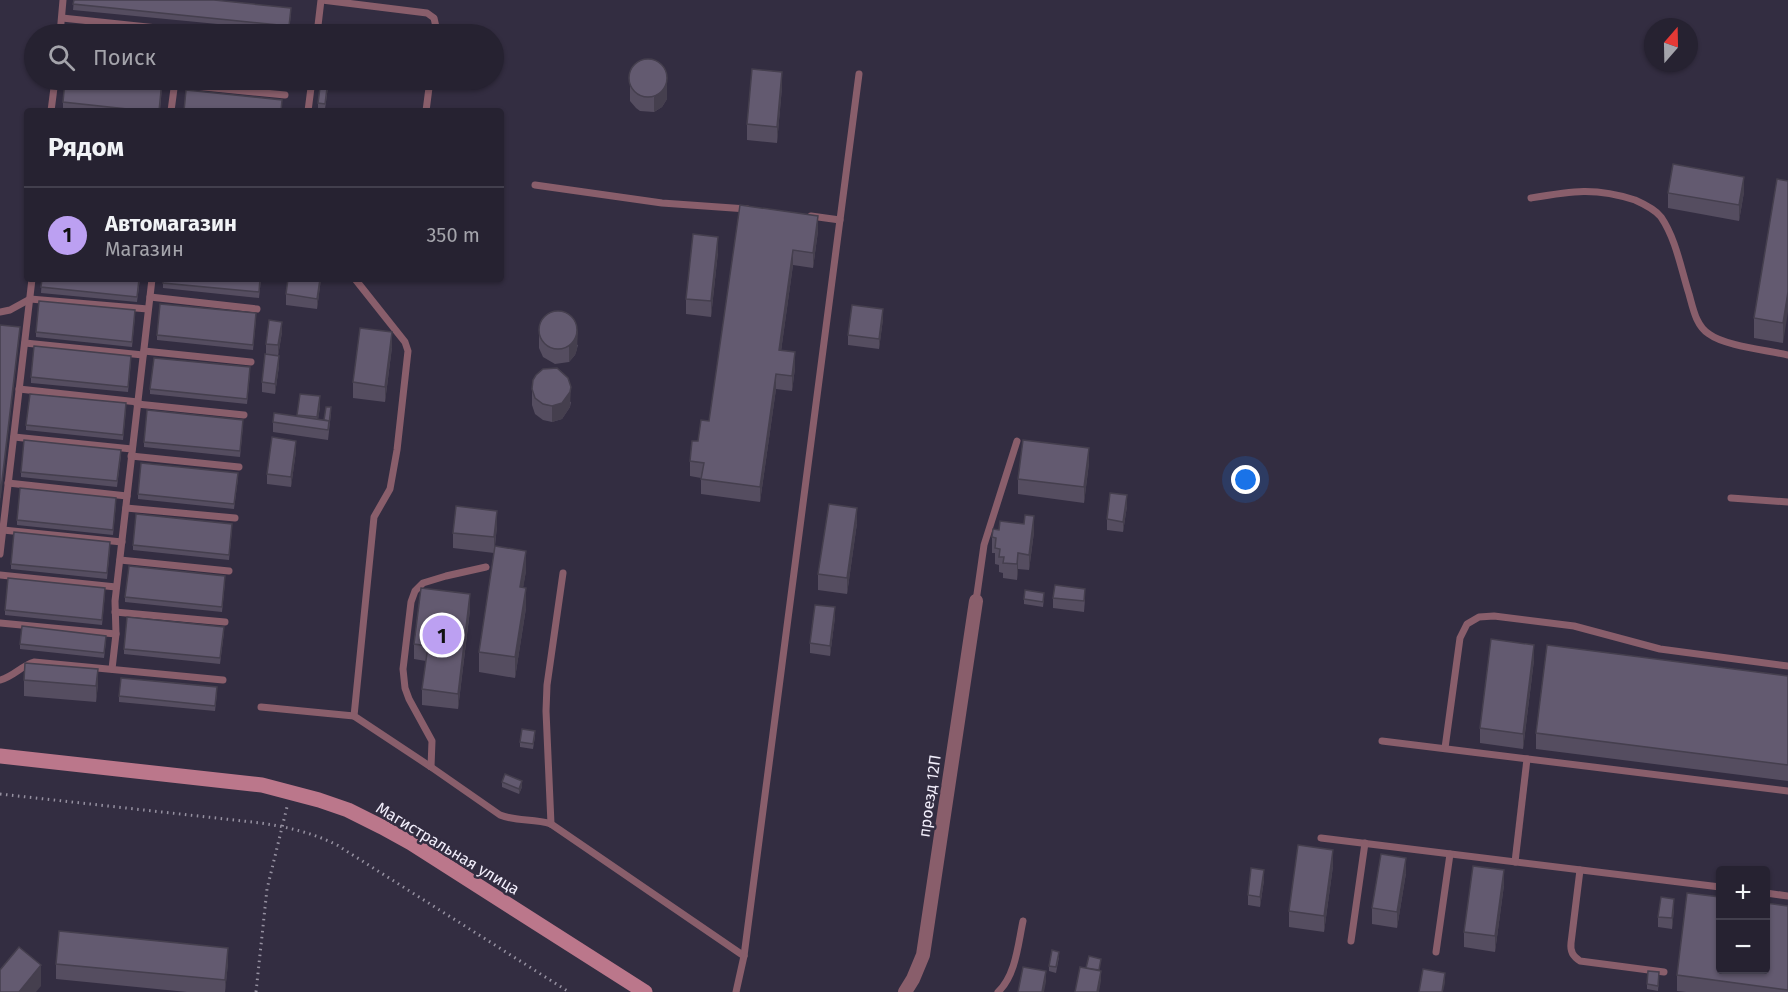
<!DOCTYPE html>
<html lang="ru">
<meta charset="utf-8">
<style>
:root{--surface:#262231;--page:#2e2a39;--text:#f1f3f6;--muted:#a4a4ab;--line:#423f4d;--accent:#bca0f2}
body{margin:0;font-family:"Fira Sans",sans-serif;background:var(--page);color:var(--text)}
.controls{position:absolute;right:18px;bottom:18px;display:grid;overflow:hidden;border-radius:6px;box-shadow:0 2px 4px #0004}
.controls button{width:54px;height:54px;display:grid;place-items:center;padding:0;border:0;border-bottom:2px solid var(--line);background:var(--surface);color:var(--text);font:30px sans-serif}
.compass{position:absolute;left:1644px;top:18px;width:54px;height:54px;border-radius:50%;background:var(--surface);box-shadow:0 2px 4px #0004;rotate:20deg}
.you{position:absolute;left:1246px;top:480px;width:21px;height:21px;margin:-15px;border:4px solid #fff;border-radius:50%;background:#1a73e8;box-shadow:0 0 0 9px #1a73e833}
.badge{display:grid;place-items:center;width:39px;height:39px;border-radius:50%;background:var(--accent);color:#111;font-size:20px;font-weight:700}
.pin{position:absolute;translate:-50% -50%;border:3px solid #fff;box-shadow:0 2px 6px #0006}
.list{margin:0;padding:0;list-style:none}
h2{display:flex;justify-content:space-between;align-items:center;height:78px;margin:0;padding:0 24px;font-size:26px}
h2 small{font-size:20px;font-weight:400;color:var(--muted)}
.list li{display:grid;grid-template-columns:39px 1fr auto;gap:18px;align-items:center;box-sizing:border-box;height:96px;padding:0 24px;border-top:2px solid var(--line)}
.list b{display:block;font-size:22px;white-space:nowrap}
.list p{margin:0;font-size:20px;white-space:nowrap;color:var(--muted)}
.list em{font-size:20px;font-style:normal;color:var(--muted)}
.icon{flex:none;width:33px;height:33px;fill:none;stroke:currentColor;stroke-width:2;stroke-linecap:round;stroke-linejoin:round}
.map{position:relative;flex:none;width:1788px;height:992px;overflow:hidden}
.search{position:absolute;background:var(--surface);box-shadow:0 2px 4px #0004;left:24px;top:24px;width:480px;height:66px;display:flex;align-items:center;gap:15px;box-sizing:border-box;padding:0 21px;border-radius:33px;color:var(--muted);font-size:22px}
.panel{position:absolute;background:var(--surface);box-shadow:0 2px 4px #0004;left:24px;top:108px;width:480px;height:174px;border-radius:6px}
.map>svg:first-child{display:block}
</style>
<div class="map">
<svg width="1788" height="992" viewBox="0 0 1788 992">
<rect width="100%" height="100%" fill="#332d41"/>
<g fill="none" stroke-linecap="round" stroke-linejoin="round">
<!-- path -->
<g stroke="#9691a1" stroke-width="3" stroke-dasharray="1.5 4.5" stroke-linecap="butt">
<path d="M0,794L261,823C288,827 313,833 337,845L569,992"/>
<path d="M256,992L267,889L287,807"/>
</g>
<!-- service -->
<g stroke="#895e6b" stroke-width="7">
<path d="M322,0L427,13L434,18L436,27L435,34"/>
<path d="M62,18L214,34"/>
<path d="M60,34L63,0"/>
<path d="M317,34L321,0"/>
<path d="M163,80L175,81"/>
<path d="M174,84L285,95"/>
<path d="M51,111L55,80"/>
<path d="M171,111L175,81"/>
<path d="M308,111L312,80"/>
<path d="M426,111L430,80"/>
<path d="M535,185L662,203L747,209"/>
<path d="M1531,198C1572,191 1595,187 1635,200C1644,204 1655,209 1661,217C1676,239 1681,269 1689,294C1693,308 1696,326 1709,334C1725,346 1767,350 1788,355"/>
<path d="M811,216L840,220"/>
<path d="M355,279L405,342L408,351L397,450L390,489L374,517L354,716L431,767L500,815C517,822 534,818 551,824L744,956"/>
<path d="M150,297L257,309"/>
<path d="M0,312L10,310L30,299L148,309"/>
<path d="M25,343L143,355"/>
<path d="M144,351L251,362"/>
<path d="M19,389L138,402"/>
<path d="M137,404L244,415"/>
<path d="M14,437L132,449"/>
<path d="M131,456L239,467"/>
<path d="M8,483L127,496"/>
<path d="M1731,498L1788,502"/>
<path d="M126,508L235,518"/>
<path d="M3,530L122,542"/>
<path d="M0,554L32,279"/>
<path d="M120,560L229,571"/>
<path d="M0,575L116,587"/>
<path d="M976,601L984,545L1017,441"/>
<path d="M115,612L225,622"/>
<path d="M0,623L116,634"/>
<path d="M112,669L116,634L115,601L152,279"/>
<path d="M0,680C13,677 21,666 34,662L223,680"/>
<path d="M261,707L354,716"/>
<path d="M1382,741L1788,791"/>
<path d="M1445,748L1460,638L1467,624L1479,617L1494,616L1574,626L1660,649L1788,666"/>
<path d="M431,767L432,741L409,699L405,688L403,669L411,602L415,591L423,583L446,576L486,567"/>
<path d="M551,824L546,711L547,685L563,573"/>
<path d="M1321,838L1720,887"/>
<path d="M1515,862L1527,759"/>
<path d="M1580,870L1571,943C1570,952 1573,956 1580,961L1664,972"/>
<path d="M1766,893L1788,896"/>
<path d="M1351,941L1365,843"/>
<path d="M1436,952L1450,854"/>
<path d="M736,992L744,956L859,74"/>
<path d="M998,992C1016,975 1018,944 1023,921"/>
</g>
<!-- minor -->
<path stroke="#895e6b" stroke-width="14" d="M905,992L913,979L923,955L976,601"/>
<!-- secondary -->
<path stroke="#bb778b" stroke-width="15" d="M0,756L262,785L319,800L348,810L382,827L411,843L645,992"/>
</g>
<!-- wall -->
<g fill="#554d60">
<path d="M74,0L291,13L289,31L73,10Z"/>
<path d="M630,71L667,99L662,107L654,112L640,111L636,108L630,101Z"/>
<path d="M229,80H284L283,85Z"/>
<path d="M329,80L325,109L318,108V103Z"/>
<path d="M162,86L160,111H96L63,108V102Z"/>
<path d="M782,87L777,143L747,140V124Z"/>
<path d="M1788,181L1783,343L1754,338V318Z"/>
<path d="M1744,192L1739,221L1668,208V193Z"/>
<path d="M740,205L818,231L813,268L793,265L781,351L795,368L792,391L776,389L760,502L701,494V478L690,476V461L698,441L709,421Z"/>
<path d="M718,252L711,317L686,314V299Z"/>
<path d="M42,279H140L137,302L41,293Z"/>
<path d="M163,279H261L259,298L163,288Z"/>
<path d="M288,279H321L317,309L286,305V294Z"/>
<path d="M135,316L132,347L36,337V332Z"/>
<path d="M256,319L253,350L157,340V335Z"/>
<path d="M883,319L879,349L848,345V335Z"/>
<path d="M282,332L278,356L266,354V344Z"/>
<path d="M539,332L578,345L575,355L569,362L555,364L543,357L539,348Z"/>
<path d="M392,347L385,402L353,398V382Z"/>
<path d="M131,361L128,392L31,383V377Z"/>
<path d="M279,366L275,394L262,392V382Z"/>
<path d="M250,373L247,404L150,394V389Z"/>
<path d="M532,389L571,402L570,407L562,419L552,422L543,420L535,414L532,405Z"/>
<path d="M300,394L320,407L318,419L324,420L331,413L328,440L273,432V422L297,416Z"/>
<path d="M126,409L123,440L26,430V425Z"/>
<path d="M243,425L240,457L144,447V442Z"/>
<path d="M296,451L291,487L267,484V474Z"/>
<path d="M121,455L117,487L21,477V472Z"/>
<path d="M1089,463L1084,503L1018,494V479Z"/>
<path d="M238,478L234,509L138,499V494Z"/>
<path d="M116,503L113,535L17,525V520Z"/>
<path d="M1127,506L1123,532L1107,530V519Z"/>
<path d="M857,523L847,594L818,590V574Z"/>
<path d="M497,526L495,546L526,571L523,587L526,608L515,678L479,672V652L494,553L453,548V533Z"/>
<path d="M232,529L229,560L133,550V545Z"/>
<path d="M1034,532L1029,570L1018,569L1017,580L1003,578V573L999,572V565L995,564V553H992V537Z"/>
<path d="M110,547L107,579L11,569V564Z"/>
<path d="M225,581L222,612L125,602V597Z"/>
<path d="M105,593L102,625L5,615V610Z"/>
<path d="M1044,598L1043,607L1024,604V599Z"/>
<path d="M1053,598L1085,599L1084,612L1053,608Z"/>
<path d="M470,610L458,709L422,705V689L426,661L414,659V644Z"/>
<path d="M835,617L830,656L810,653V643Z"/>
<path d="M224,632L220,664L124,654V649Z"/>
<path d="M106,641L104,658L20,649V644Z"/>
<path d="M1534,660L1523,749L1480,743V728Z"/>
<path d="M1788,676V781L1536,749V733Z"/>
<path d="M24,680L98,684L96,702L24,696Z"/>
<path d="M217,693L215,711L119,702V696Z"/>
<path d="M535,736L533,749L520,747V742Z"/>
<path d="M502,782L522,787L519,794L502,787Z"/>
<path d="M1333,866L1324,932L1289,927V911Z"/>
<path d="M1406,873L1397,928L1372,924V908Z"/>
<path d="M1264,880L1260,907L1248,905V895Z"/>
<path d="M1504,885L1495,952L1464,947V932Z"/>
<path d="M1788,906V992H1686L1677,991V975Z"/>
<path d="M1674,909L1672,929L1658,927V917Z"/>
<path d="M1059,957L1056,973L1049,971V966Z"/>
<path d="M228,963L225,992H187L56,979V964Z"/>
<path d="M1659,978L1658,991L1647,989V984Z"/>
</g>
<!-- shaded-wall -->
<g fill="#453f4e">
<path d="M782,72V87L777,143V127Z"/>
<path d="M667,83V99L662,107L654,112V97Z"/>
<path d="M1744,177V192L1739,221V205Z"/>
<path d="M818,216V231L813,268V253Z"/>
<path d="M718,237V252L711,317V301Z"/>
<path d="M793,250V265L779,366V350Z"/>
<path d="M320,279H321L317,309V299Z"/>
<path d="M1788,292V312L1783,343V323Z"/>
<path d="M883,309V319L879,349V339Z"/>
<path d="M282,322V332L278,356V345Z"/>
<path d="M20,327V332L0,503V498Z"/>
<path d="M578,330L577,350L575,355L569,362V346Z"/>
<path d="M392,332V347L385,402V387Z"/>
<path d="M795,352V368L792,391V376Z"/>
<path d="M279,356V366L275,394V384Z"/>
<path d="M776,374V389L760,502V487Z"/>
<path d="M571,387L570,407L562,419L552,422V406Z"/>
<path d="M320,396V407L317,428V417Z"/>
<path d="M296,441V451L291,487V477Z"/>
<path d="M1089,448V463L1084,503V487Z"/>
<path d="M1127,495V506L1123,532V522Z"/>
<path d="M857,508V523L847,594V578Z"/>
<path d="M497,511V526L494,553V537Z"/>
<path d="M1034,516V532L1029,570V555Z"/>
<path d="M526,551V571L520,607V587Z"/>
<path d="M1018,553V569L1017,580V564Z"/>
<path d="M526,588V608L515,678V657Z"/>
<path d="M470,594V610L458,709V694Z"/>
<path d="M835,607V617L830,656V646Z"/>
<path d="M1534,645V660L1523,749V734Z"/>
<path d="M98,669V684L96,702V686Z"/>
<path d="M522,781V787L519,794V789Z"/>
<path d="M1333,850V866L1324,932V916Z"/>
<path d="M1406,858V873L1397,928V912Z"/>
<path d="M1264,870V880L1260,907V897Z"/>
<path d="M1504,870V885L1495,952V936Z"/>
<path d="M1674,899V909L1672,929V918Z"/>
<path d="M228,948V963L225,992V980Z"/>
<path d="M41,965V986L36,992H19Z"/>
<path d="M1046,971V982L1044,992H1042Z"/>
<path d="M1101,971V981L1099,992H1097Z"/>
<path d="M1445,973V983L1443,992H1442Z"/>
</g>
<!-- building -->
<g fill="#635a70" stroke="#453f4e" stroke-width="1.5">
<path d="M74,0H214L291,8L289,26L73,4Z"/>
<path d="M71,26L151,34H70Z"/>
<circle cx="648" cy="78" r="19"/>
<path d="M752,69L782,72L777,127L747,124Z"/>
<path d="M65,80H149L162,81L159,111H146L63,102Z"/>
<path d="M321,80H328L325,104L318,103Z"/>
<path d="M186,90L282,100L281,111H184Z"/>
<path d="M1673,164L1744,177L1739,205L1668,193Z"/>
<path d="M1777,179L1788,181V292L1783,323L1754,318Z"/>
<path d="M740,205L818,216L813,253L793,250L779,350L795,352L792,376L776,374L760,487L701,479L704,463L690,461L692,441H698L701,420L709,421Z"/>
<path d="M693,234L718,237L711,301L686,299Z"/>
<path d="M42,279H139L137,297L41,287Z"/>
<path d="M163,279H260L259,292L163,283Z"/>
<path d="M288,279H320L317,299L286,294Z"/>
<path d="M39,301L135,310L132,342L36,332Z"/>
<path d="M160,304L256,313L253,345L157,335Z"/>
<path d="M852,305L883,309L879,339L848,335Z"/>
<circle cx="558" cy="330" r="19"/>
<path d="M269,320L282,322L278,345L266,344Z"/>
<path d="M0,325L20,327L0,498Z"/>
<path d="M360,328L392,332L385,387L353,382Z"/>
<path d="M34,346L131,356L128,387L31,377Z"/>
<path d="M265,354L279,356L275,384L262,382Z"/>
<path d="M154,358L250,367L247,399L150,389Z"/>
<path d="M557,368L568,378L571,387L570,392L562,403L552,406L543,404L535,398L532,389L533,380L536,375L543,369Z"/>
<path d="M30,394L126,403L123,435L26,425Z"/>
<path d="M300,394L320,396L317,417L297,415Z"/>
<path d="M326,407H331L329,424V421L324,420Z"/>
<path d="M147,410L243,420L240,451L144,442Z"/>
<path d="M274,413L329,421L328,430L273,422Z"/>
<path d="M272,437L296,441L291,477L267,474Z"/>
<path d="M24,440L121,450L117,481L21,472Z"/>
<path d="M1023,440L1089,448L1084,487L1018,479Z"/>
<path d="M141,463L238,473L234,504L138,494Z"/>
<path d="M20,488L116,498L113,530L17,520Z"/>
<path d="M1110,493L1127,495L1123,522L1107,519Z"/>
<path d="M829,504L857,508L847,578L818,574Z"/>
<path d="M456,506L497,511L494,537L453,533Z"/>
<path d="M136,514L232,524L229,555L133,545Z"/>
<path d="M1025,515L1034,516L1029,555L1018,553L1017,564L1003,563L1004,557H999L1000,549L995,548L996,538L992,537L993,529L999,530L1000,521L1024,524Z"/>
<path d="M14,532L110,542L107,573L11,564Z"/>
<path d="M495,546L526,551L520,587L526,588L515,657L479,652Z"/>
<path d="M129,566L225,576L222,607L125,597Z"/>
<path d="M8,578L105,588L102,620L5,610Z"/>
<path d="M1055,585L1085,589L1084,601L1053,598Z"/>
<path d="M421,588L470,594L458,694L422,689L428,646L414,644Z"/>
<path d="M1025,590L1044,593L1043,602L1024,599Z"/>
<path d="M815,605L835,607L830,646L810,643Z"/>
<path d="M127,617L224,627L220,658L124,649Z"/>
<path d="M22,626L106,636L104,653L20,644Z"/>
<path d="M1491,639L1534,645L1523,734L1480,728Z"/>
<path d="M1547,645L1788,676V765L1536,733Z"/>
<path d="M25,663L98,669L96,686L24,680Z"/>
<path d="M121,678L217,687L215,706L119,696Z"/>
<path d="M522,729L535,731L533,744L520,742Z"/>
<path d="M505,774L522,781L519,789L502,782Z"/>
<path d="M1298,845L1333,850L1324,916L1289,911Z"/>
<path d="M1381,854L1406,858L1397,912L1372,908Z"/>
<path d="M1473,866L1504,870L1495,936L1464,932Z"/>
<path d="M1251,868L1264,870L1260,897L1248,895Z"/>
<path d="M1687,893L1720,897V969H1766V903L1788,906V990L1677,975Z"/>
<path d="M1661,897L1674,899L1672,918L1658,917Z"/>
<path d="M59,931L228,948L225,980L56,964Z"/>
<path d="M19,947L41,965L19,992H0V970Z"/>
<path d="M1052,950L1059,952L1056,967L1049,966Z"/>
<path d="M1089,956L1101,959L1099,970L1086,968Z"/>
<path d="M1023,967L1046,971L1042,992H1018Z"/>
<path d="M1080,967L1101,971L1097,992H1075Z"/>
<path d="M1423,969L1445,973L1442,992H1419Z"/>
<path d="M1648,971L1659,972L1658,986L1647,984Z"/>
</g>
<g text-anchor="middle" stroke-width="5" stroke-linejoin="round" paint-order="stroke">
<!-- street labels -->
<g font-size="16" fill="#f2eefb" stroke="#332d41">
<text transform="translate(929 796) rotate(-82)" y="6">проезд 12П</text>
<text transform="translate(448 848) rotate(31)" y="6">Магистральная улица</text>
</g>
</g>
</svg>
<div class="controls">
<button>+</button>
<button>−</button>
</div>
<svg class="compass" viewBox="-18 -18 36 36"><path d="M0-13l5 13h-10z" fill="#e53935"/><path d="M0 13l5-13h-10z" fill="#a4a4ab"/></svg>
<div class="you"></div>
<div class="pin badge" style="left:442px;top:635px">1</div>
<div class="search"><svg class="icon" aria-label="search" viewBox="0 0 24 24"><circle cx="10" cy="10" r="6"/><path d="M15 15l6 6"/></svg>Поиск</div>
<section class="panel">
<h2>Рядом<small></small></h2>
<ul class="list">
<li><span class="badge">1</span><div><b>Автомагазин</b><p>Магазин</p></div><em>350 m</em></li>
</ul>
</section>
</div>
